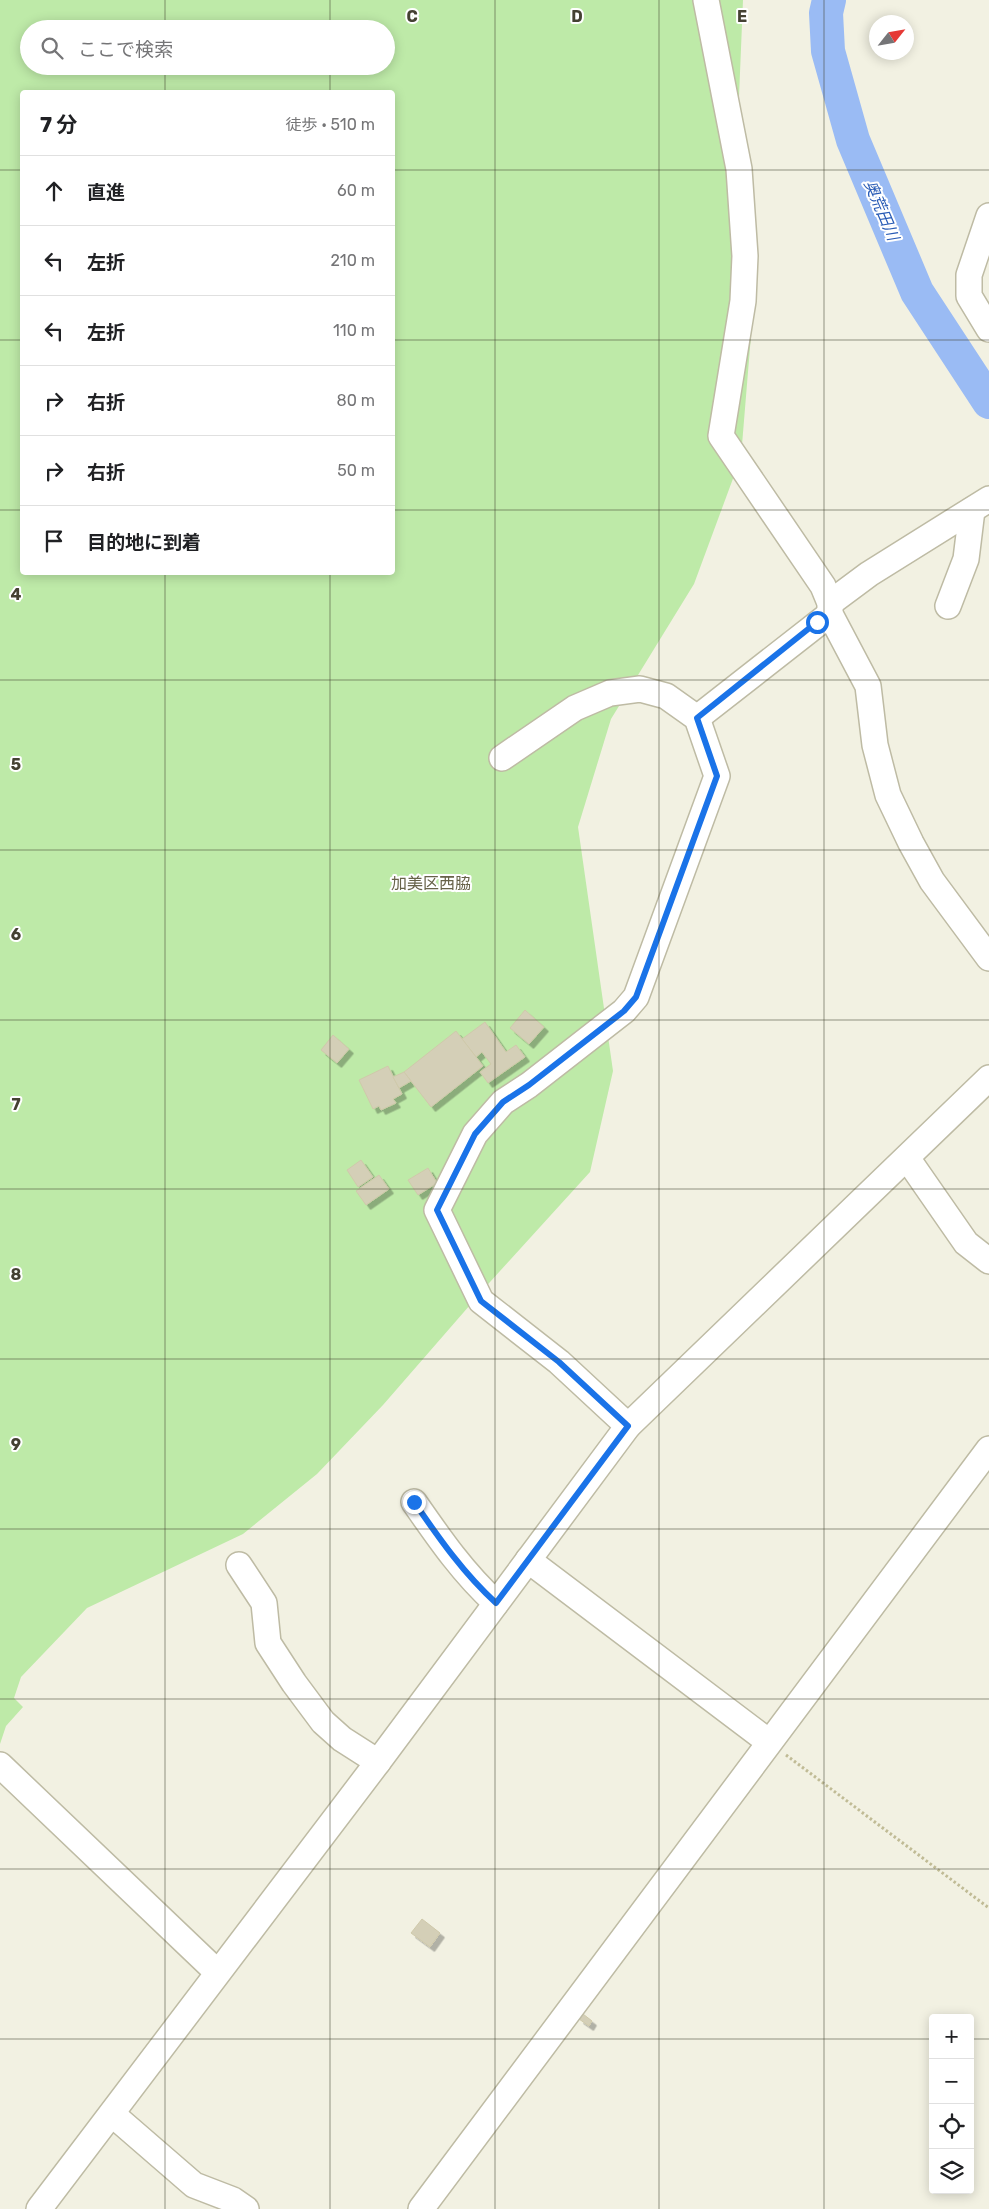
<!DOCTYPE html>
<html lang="ja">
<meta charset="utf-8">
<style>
:root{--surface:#fff;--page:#f6f6f6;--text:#202124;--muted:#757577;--line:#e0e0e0}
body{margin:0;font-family:Rubik,"Noto Sans JP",sans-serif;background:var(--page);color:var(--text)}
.controls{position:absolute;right:15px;bottom:15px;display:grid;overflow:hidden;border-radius:5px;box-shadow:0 2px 12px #0003}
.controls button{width:45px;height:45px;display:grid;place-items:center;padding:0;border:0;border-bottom:1px solid var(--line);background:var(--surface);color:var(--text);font:25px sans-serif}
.compass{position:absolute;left:869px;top:15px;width:45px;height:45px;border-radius:50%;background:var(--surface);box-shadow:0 2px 12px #0003;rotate:59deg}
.stop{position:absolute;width:15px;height:15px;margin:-11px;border:4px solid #1a73e8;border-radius:50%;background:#fff}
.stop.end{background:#1a73e8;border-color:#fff;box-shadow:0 1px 5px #0008}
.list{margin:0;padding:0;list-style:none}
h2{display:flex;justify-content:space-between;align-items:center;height:65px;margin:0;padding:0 20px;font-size:21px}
h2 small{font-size:16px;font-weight:400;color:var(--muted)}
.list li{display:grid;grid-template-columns:32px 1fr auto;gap:15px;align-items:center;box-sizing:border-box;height:70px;padding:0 20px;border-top:1px solid var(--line)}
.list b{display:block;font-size:19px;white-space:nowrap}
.list em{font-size:16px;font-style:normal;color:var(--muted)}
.icon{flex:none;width:28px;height:28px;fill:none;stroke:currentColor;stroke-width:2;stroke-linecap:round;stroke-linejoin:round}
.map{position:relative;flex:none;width:989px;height:2209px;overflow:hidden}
.search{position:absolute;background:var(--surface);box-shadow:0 2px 12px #0003;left:20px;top:20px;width:375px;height:55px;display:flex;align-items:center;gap:12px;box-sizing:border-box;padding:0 18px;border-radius:28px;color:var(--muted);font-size:19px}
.panel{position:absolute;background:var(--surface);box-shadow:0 2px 12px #0003;left:20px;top:90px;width:375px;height:485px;border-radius:5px}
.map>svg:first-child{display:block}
</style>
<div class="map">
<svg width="989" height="2209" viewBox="0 0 989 2209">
<defs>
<filter id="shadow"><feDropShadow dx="4.5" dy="4.5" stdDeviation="0" flood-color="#0004"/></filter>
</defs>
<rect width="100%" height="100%" fill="#f2f1e2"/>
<!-- green -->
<path fill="#beeaa8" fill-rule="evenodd" d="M0,0H743L738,121L755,287L741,457L694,584L611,719L578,827L613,1071L590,1172L490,1282L383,1405L317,1474L243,1534L87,1608L21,1677L14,1698L23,1707L6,1726L0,1744ZM29,29H386V66H29ZM22,92H392V572H22Z"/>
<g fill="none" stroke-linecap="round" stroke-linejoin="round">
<!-- river -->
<path stroke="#9abbf4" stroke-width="34" d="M829,0L826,13L828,51L853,140L917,292L989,402"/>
</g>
<!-- building -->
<g fill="#d4cfb7" stroke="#cfc9aa" filter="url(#shadow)">
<path d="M525,1010L544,1027L529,1044L510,1028Z"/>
<path d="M485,1022L506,1052L516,1045L525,1057L488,1083L480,1072L491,1064L482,1052L476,1057L462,1039Z"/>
<path d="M456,1031L483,1066L431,1107L404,1072Z"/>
<path d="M333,1035L349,1049L337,1063L321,1050Z"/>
<path d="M388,1066L402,1094L393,1099L396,1103L381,1110L379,1106L373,1109L359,1080Z"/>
<path d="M404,1072L411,1081L399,1088L393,1077Z"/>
<path d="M361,1160L373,1177L358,1187L347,1170Z"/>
<path d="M428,1168L437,1183L418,1195L408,1180Z"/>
<path d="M379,1175L389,1189L366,1205L356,1191Z"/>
<path d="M422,1919L440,1933L430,1947L411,1933Z"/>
<path d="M583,2014L592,2021L589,2026L579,2019Z"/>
</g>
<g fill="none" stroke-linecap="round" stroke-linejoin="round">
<defs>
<g id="minor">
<path d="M706,0L739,169L745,256L743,301L721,436L823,586L830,603V614L868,686L875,745L888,795L911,843L932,881L989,958"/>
<path d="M989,216L969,275V296L989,329"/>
<path d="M830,603L869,574L989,499"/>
<path d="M948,606L966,559L972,510"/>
<path d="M697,718L830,614"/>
<path d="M502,758L575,708L610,693L640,689L666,696L697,718L717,776L636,997L624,1011L529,1085L503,1102L475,1134L437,1210L481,1301L559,1362L628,1426"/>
<path d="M907,1158L966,1243L989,1261"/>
<path d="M414,1502C439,1538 463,1573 496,1603"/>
<path d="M528,1560L769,1742"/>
<path d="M239,1565L264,1603L268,1643L294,1683L323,1722L342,1739L378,1762"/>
<path d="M0,1765L217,1972"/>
<path d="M112,2114L194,2185L233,2200L246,2209"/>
<path d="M39,2209L378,1762L628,1426L989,1078"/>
<path d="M421,2209L989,1449"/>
</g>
</defs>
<!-- minor casing -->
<use href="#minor" stroke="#bebba4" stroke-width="28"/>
<!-- path -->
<path stroke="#c0bb95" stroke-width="3" stroke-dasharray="2.5 2.5" stroke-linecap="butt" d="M786,1755L989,1908"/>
<!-- minor -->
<use href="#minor" stroke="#fff" stroke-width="25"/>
</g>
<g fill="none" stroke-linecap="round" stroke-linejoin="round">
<!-- route -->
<path stroke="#1a73e8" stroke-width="6" d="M414,1502C439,1538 463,1573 496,1603L628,1426L559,1362L481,1301L437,1210L475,1134L503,1102L529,1085L624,1011L636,997L717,776L697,718L817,622"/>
</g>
<!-- grid -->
<path fill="none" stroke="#444132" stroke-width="1" stroke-opacity="0.55" d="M165,0V29M330,0V29M495,0V2209M659,0V2209M824,0V2209M165,66V92M330,66V92M0,170H22M392,170H989M0,340H22M392,340H989M0,510H22M392,510H989M165,572V2209M330,572V2209M0,680H989M0,850H989M0,1020H989M0,1189H989M0,1359H989M0,1529H989M0,1699H989M0,1869H989M0,2039H933M970,2039H989"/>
<g text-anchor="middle" stroke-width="4" stroke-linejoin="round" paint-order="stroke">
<!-- water labels -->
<g font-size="16" font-style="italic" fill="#275ab5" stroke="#fff">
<text transform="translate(882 210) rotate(67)" y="6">奥荒田川</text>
</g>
<!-- neighbourhood labels -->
<g font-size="16" fill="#676249" stroke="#fff">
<text x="431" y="889">加美区西脇</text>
</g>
</g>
<g font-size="16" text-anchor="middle" font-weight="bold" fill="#444132" stroke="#fff" stroke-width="4" stroke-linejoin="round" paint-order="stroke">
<text x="412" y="22">C</text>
<text x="577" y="22">D</text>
<text x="742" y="22">E</text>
<text x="16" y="600">4</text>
<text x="16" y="770">5</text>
<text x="16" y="940">6</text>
<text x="16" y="1110">7</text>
<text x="16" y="1280">8</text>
<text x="16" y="1450">9</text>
</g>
</svg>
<div class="controls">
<button>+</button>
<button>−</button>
<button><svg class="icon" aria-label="locate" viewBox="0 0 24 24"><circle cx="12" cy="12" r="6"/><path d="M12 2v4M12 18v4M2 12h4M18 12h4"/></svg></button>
<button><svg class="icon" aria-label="layers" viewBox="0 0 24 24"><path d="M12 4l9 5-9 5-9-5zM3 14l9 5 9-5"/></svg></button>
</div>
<svg class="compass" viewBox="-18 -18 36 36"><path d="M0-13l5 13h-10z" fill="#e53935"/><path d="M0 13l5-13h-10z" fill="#757577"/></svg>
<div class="stop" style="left:817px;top:622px"></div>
<div class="stop end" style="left:414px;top:1502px"></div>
<div class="search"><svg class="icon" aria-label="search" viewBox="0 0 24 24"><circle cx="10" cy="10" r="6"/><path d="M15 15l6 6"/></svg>ここで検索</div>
<section class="panel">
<h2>7 分<small>徒歩 · 510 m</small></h2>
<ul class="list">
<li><svg class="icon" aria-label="ahead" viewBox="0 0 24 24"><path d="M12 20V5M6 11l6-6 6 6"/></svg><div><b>直進</b></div><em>60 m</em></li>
<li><svg class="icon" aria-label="left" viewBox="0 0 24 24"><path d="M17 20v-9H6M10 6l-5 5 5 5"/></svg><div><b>左折</b></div><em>210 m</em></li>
<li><svg class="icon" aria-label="left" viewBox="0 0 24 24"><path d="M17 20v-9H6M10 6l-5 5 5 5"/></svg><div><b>左折</b></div><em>110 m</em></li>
<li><svg class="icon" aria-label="right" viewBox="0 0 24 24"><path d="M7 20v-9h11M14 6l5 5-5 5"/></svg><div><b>右折</b></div><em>80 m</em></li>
<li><svg class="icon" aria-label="right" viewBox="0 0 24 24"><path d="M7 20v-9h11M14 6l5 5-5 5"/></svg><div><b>右折</b></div><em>50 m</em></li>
<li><svg class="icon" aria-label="arrive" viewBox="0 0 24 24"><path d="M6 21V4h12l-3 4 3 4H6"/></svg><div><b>目的地に到着</b></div></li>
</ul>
</section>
</div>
